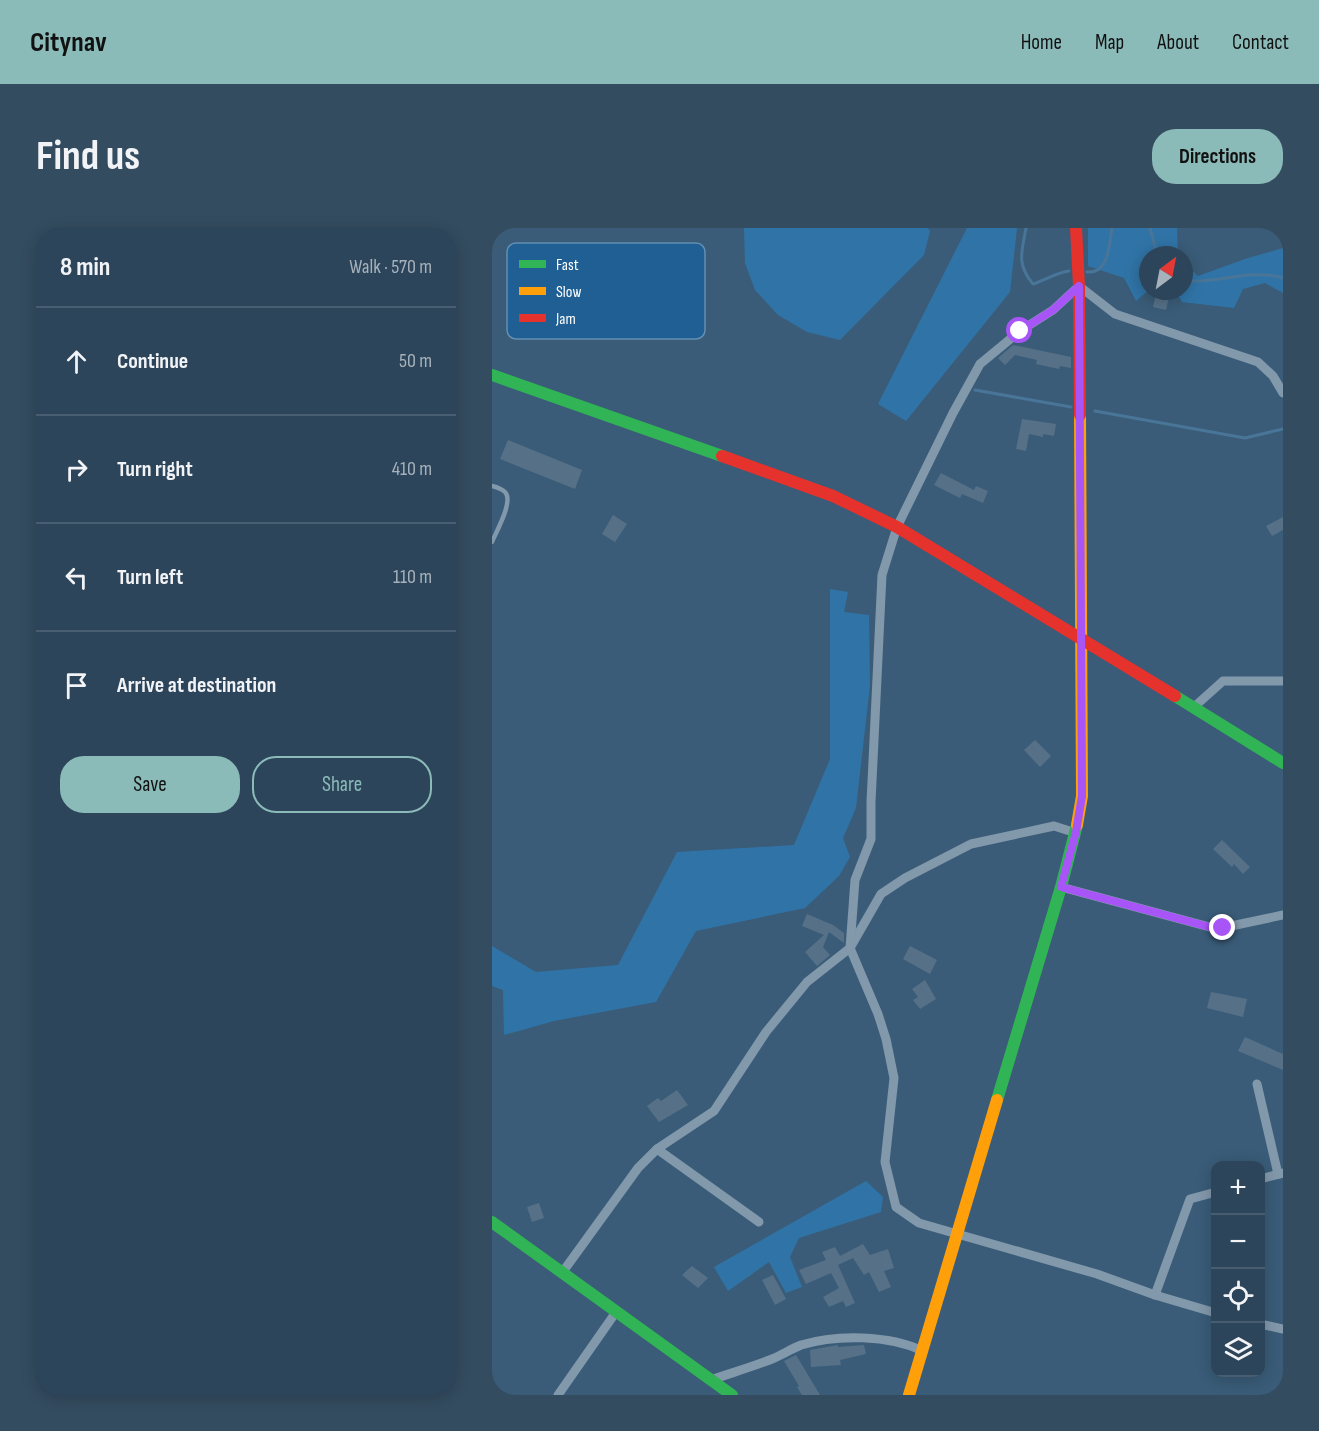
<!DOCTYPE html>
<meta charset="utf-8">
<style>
:root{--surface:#2c455a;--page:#344c60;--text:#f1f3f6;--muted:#a6b1bb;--line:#485d70;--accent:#8bbbb9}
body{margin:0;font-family:"Sofia Sans Condensed",sans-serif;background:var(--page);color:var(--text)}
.controls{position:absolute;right:18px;bottom:18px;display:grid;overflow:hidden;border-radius:12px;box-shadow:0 3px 15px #0003}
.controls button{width:54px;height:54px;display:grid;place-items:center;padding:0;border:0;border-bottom:2px solid var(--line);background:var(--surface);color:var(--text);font:30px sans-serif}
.compass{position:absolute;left:647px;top:18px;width:54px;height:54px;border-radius:50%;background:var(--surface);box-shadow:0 3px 15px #0003;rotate:32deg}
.stop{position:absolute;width:18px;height:18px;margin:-14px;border:4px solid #a855f7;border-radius:50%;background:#fff}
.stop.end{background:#a855f7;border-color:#fff;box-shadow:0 2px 6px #0008}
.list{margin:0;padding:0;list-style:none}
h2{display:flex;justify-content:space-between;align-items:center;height:78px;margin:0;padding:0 24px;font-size:26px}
h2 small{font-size:20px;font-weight:400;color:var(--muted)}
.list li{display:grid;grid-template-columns:39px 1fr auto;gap:18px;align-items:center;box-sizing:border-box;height:108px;padding:0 24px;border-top:2px solid var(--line)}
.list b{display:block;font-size:22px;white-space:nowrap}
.list em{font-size:20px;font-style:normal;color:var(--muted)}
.actions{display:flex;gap:12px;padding:18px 24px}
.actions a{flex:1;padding:14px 0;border:2px solid var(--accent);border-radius:24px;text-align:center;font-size:21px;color:var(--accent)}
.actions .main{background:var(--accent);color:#111}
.icon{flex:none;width:33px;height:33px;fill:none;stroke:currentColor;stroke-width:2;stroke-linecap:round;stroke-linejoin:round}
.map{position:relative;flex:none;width:791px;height:1167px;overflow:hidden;border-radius:24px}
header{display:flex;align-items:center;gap:36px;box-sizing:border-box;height:84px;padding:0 30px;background:var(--accent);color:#111}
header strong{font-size:28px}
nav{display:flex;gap:33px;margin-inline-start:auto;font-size:21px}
.intro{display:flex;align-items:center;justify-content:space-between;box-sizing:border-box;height:144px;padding:0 36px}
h1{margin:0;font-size:42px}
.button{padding:15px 27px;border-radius:24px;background:var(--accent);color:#111;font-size:21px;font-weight:700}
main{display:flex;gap:36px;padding:0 36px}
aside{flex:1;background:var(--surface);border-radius:24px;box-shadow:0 3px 15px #0003}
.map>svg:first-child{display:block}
</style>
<header>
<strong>Citynav</strong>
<nav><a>Home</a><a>Map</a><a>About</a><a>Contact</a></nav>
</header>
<div class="intro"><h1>Find us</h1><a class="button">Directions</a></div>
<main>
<aside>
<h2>8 min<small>Walk · 570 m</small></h2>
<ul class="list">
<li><svg class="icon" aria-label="ahead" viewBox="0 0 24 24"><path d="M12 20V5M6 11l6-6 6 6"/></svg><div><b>Continue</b></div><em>50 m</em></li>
<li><svg class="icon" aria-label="right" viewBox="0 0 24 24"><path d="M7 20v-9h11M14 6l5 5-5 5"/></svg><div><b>Turn right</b></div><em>410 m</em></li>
<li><svg class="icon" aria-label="left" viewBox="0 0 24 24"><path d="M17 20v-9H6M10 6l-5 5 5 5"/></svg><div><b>Turn left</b></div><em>110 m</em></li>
<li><svg class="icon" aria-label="arrive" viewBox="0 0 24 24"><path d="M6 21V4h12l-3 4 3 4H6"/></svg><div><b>Arrive at destination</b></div></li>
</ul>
<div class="actions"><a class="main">Save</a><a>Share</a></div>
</aside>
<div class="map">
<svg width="791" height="1167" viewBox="0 0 791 1167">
<rect width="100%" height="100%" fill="#3a5c78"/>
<!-- green -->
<g fill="#3074a7">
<path d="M252,0H436L438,3L432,27L348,112L315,104L286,87L263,62L253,35Z"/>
<path d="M475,0H525L518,64L414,193L386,176Z"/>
<path d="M596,0H685L686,27H656V63L644,73L632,50L596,38Z"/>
<path d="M791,20V65L773,55L751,61L742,80L690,74L684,63H692V35L706,48L753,31Z"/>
<path d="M338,361L356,364L352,384L377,387L378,457L364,580L351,610L358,629L347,648L313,680L204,703L164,774L62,793L12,807L11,762L0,758V718L44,744L126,737L185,624L302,617L338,531Z"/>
<path d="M374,953L391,969L389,984L307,1010L298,1029L310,1059L294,1065L277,1034L236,1063L222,1039Z"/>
</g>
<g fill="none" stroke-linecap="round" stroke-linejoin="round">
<!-- stream -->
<g stroke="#497598" stroke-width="3">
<path d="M534,0C530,23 524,36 541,56C553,52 566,44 577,43"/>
<path d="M658,0L665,27"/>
<path d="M595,44C617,46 617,17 620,0"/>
<path d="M692,53C725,56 758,40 791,50"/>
<path d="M483,162L579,179"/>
<path d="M603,183L753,210L791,201"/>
</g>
</g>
<!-- building -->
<g fill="#567187">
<path d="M664,66L677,69L674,82L661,79Z"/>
<path d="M521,117L579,129V140L568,138L567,141L544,136L545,132L523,127L513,137L506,130Z"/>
<path d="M530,191L564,196L562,208L551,206V209L537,206L534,223L524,221Z"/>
<path d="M16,212L90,242L83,261L8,231Z"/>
<path d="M449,245L482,262L484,258L496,263L491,275L470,266L468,270L442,257Z"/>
<path d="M121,287L135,296L123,314L110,306Z"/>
<path d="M791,289V302L780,308L774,298Z"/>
<path d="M543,512L559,528L548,539L532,522Z"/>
<path d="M730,612L758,639L751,646L742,636L740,639L721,621Z"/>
<path d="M315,686L341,697L352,705V715L337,704L331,719L338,727L325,738L313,724L332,707L310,698Z"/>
<path d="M418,718L445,732L438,746L411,731Z"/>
<path d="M433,752L444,771L428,781L421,772L426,769L420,761Z"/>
<path d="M719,764L755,771L751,789L715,780Z"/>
<path d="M753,809L791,826V842L746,823Z"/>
<path d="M185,862L196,877L167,894L155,878L166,870L169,873Z"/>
<path d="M47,975L52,990L40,994L35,979Z"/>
<path d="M371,1016L378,1027L396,1021L402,1040L392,1043L399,1059L387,1064L377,1044L372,1047L361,1030L346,1037L363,1075L354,1079L351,1073L337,1079L331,1069L347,1060L339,1045L314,1056L307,1042L334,1032L330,1024L343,1019L348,1028Z"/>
<path d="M200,1038L216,1050L206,1060L190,1047Z"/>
<path d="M281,1047L294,1071L283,1077L270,1052Z"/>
<path d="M346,1117V1119L372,1117L374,1126L348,1132L349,1137L319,1139L318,1122Z"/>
<path d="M304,1127L328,1167H310L305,1159L307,1158L292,1133Z"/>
</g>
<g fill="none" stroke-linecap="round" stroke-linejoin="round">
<!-- lane -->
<path stroke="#8298ab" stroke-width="4.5" d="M0,258C4,259 10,261 13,264C22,273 4,304 0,314"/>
<!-- street -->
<g stroke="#8298ab" stroke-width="9">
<path d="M702,479L731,453H791"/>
<path d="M569,659L725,701L791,687"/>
<path d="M765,856L786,946"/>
<path d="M165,921L267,994"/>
<path d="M768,951L791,945"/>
<path d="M70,1045L146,940L165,921L222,883L274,804L315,754L358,720L389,666L413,650L479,616L562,598L584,605"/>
<path d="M663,1067L698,971L724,964"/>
<path d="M724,1085L663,1067L605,1046L427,995L404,979L393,934L402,850L394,811L386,786L358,720L363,652L379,611V574L390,347L405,299L461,185L488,136L528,103L561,82L587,58L623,86L766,134L781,148L791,165"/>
<path d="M768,1096L791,1101"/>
<path d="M219,1152C239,1145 260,1139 280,1131C290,1127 299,1121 309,1117C345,1106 397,1107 431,1123"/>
<path d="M66,1167L124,1084"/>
</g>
<!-- fast -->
<g stroke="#30b455" stroke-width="12">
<path d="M0,147L230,228"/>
<path d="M683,468L791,535"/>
<path d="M505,872L569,659L585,597"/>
<path d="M0,994L240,1167"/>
</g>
<!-- slow -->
<g stroke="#ff9f0a" stroke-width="12">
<path d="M585,597L590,568L588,187"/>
<path d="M417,1167L505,872"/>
</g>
<!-- jam -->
<g stroke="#e5322d" stroke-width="12">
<path d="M584,0L587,58L588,187"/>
<path d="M230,228L341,268L405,299L683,468"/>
</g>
</g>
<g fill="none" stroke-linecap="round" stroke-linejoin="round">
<!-- route -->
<path stroke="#a855f7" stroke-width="8" d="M528,103L561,82L587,58L590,568L584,604L569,659L725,701L731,700"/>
</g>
<!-- legend -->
<rect x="15" y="15" width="198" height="96" rx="9" fill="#1f5f93" stroke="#628fb3" stroke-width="1.5"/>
<rect x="27" y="32" width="27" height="8" fill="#30b455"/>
<rect x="27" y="59" width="27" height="8" fill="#ff9f0a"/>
<rect x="27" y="86" width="27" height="8" fill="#e5322d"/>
<g font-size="16" fill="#fff">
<text x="64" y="42">Fast</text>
<text x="64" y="69">Slow</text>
<text x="64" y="96">Jam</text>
</g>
</svg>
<div class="controls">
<button>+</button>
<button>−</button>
<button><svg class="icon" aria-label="locate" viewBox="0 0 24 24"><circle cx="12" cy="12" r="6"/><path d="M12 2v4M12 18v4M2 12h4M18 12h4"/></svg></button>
<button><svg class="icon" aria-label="layers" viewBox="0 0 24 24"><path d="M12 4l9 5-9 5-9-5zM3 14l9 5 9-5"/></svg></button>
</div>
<svg class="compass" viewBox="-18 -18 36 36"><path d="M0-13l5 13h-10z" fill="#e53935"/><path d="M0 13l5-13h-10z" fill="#a6b1bb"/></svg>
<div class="stop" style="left:528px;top:103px"></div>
<div class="stop end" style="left:731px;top:700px"></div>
</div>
</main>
